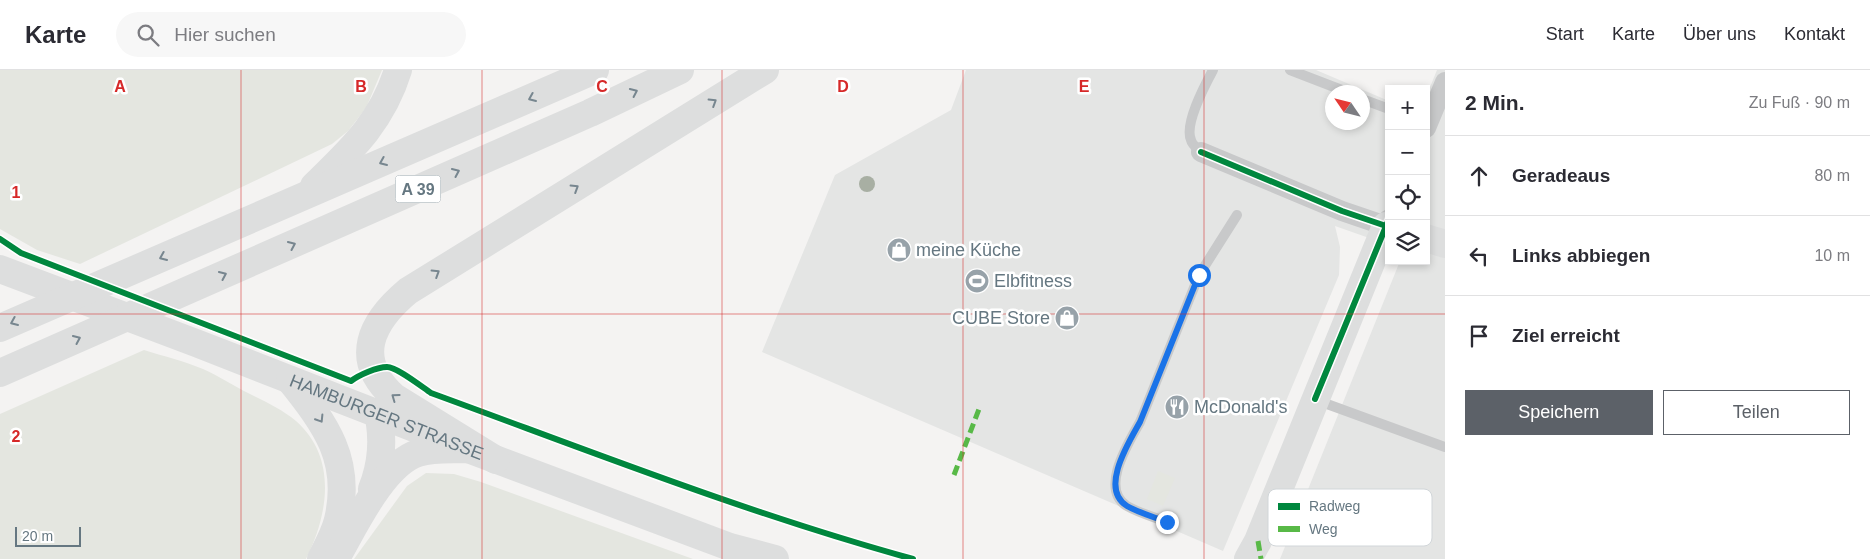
<!DOCTYPE html>
<html lang="de">
<meta charset="utf-8">
<style>
:root{--surface:#fff;--page:#f7f7f7;--text:#2b2b33;--muted:#7c7c81;--line:#e1e1e2;--accent:#5c6168}
body{margin:0;font-family:Helvetica,sans-serif;background:var(--page);color:var(--text)}
.controls{position:absolute;right:15px;top:15px;display:grid;overflow:hidden;border-radius:0px;box-shadow:0 2px 8px #0003}
.controls button{width:45px;height:45px;display:grid;place-items:center;padding:0;border:0;border-bottom:1px solid var(--line);background:var(--surface);color:var(--text);font:25px sans-serif}
.compass{position:absolute;left:1325px;top:15px;width:45px;height:45px;border-radius:50%;background:var(--surface);box-shadow:0 2px 8px #0003;rotate:305deg}
.scale{position:absolute;left:15px;bottom:12px;width:66px;box-sizing:border-box;padding-left:5px;border:2px solid #657781;border-top:0;font-size:14px;line-height:18px;white-space:nowrap;color:#657781;-webkit-text-stroke:4px #fff;paint-order:stroke}
.stop{position:absolute;width:15px;height:15px;margin:-11px;border:4px solid #1a73e8;border-radius:50%;background:#fff}
.stop.end{background:#1a73e8;border-color:#fff;box-shadow:0 1px 5px #0008}
.list{margin:0;padding:0;list-style:none}
h2{display:flex;justify-content:space-between;align-items:center;height:65px;margin:0;padding:0 20px;font-size:21px}
h2 small{font-size:16px;font-weight:400;color:var(--muted)}
.list li{display:grid;grid-template-columns:32px 1fr auto;gap:15px;align-items:center;box-sizing:border-box;height:80px;padding:0 20px;border-top:1px solid var(--line)}
.list b{display:block;font-size:19px;white-space:nowrap}
.list em{font-size:16px;font-style:normal;color:var(--muted)}
.actions{display:flex;gap:10px;padding:15px 20px}
.actions a{flex:1;padding:11px 0;border:1px solid var(--accent);border-radius:0px;text-align:center;font-size:18px;color:var(--accent)}
.actions .main{background:var(--accent);color:#fff}
.icon{flex:none;width:28px;height:28px;fill:none;stroke:currentColor;stroke-width:2;stroke-linecap:round;stroke-linejoin:round}
.map{position:relative;flex:none;width:1445px;height:489px;overflow:hidden}
header{display:flex;align-items:center;gap:30px;box-sizing:border-box;height:70px;padding:0 25px;background:var(--surface);border-bottom:1px solid var(--line)}
header strong{font-size:24px}
nav{display:flex;gap:28px;margin-inline-start:auto;font-size:18px}
.search{width:350px;height:45px;background:var(--page);display:flex;align-items:center;gap:12px;box-sizing:border-box;padding:0 18px;border-radius:28px;color:var(--muted);font-size:19px}
main{display:flex}
aside{flex:1;background:var(--surface)}
.map>svg:first-child{display:block}
</style>
<header>
<strong>Karte</strong>
<div class="search"><svg class="icon" aria-label="search" viewBox="0 0 24 24"><circle cx="10" cy="10" r="6"/><path d="M15 15l6 6"/></svg>Hier suchen</div>
<nav><a>Start</a><a>Karte</a><a>Über uns</a><a>Kontakt</a></nav>
</header>
<main>
<div class="map">
<svg width="1445" height="489" viewBox="0 0 1445 489">
<rect width="100%" height="100%" fill="#f4f3f2"/>
<!-- built -->
<g fill="#e4e5e4" fill-rule="evenodd">
<path d="M966,0H1316L1389,31V175L1335,156L1340,177L1339,205L1223,481L762,282L835,105L951,40ZM1332,22H1362V52H1332Z"/>
<path d="M1437,0H1445V489H1280L1400,191H1426V27Z"/>
</g>
<!-- green -->
<g fill="#e4e6e0">
<path d="M0,0H382L366,38L348,61L332,74L80,194L37,180L0,159Z"/>
<path d="M144,280C163,286 184,291 203,299C219,306 234,316 250,324C266,332 283,340 296,351C338,388 328,445 306,489H0V344Z"/>
<path d="M1158,401L1175,408L1163,436L1147,429Z"/>
<path d="M426,403L454,404L481,412L693,489H354L407,416Z"/>
</g>
<g fill="none" stroke-linecap="round" stroke-linejoin="round">
<!-- lane -->
<g stroke="#c8c9ca" stroke-width="10">
<path d="M1290,0L1347,22"/>
<path d="M1362,29L1389,39"/>
<path d="M1201,82C1198,79 1192,75 1191,70C1184,54 1205,15 1213,0"/>
<path d="M1316,330L1445,377"/>
<path d="M1167,452C1154,447 1139,443 1127,436C1099,419 1129,372 1140,352L1199,205L1237,145"/>
</g>
<!-- street -->
<g stroke="#c8c9ca" stroke-width="20">
<path d="M1426,58L1445,12"/>
<path d="M1201,82L1342,141L1386,156L1389,149"/>
</g>
<!-- secondary -->
<g stroke="#dddede" stroke-width="28">
<path d="M1426,168L1445,174"/>
<path id="s1" d="M0,199L196,273L468,379L730,477L775,489"/>
<path d="M1248,489L1258,471L1386,156L1389,157"/>
</g>
<!-- highway -->
<g stroke="#dddede" stroke-width="28">
<path d="M314,116C351,80 382,52 398,0"/>
<path d="M0,258L595,0"/>
<path d="M0,303L590,43L680,0"/>
<path d="M290,310C326,355 352,390 338,450C335,463 327,477 321,489"/>
<path d="M496,390L394,327C352,289 371,252 408,221L765,0"/>
<path d="M372,419C382,394 384,370 378,343"/>
<path d="M339,483C356,453 384,394 418,383C434,378 452,380 468,379"/>
</g>
<!-- quiet -->
<g stroke="#58b947" stroke-width="5" stroke-dasharray="10 5" stroke-linecap="butt">
<path d="M954,405L979,339"/>
<path d="M1258,471L1261,489"/>
</g>
<defs>
<g id="cycleway">
<path d="M1201,82L1342,141L1389,157"/>
<path d="M0,169L21,183L351,311C359,305 377,297 387,297C397,297 422,317 431,323C590,381 749,444 913,489"/>
<path d="M1315,329L1389,149"/>
</g>
</defs>
<!-- cycleway casing -->
<use href="#cycleway" stroke="#fff" stroke-width="9"/>
<!-- cycleway -->
<use href="#cycleway" stroke="#00873e" stroke-width="6"/>
</g>
<!-- trees -->
<circle fill="#a8afa3" cx="867" cy="114" r="8"/>
<!-- one-way arrows -->
<defs><path id="oneway-chevron" d="M-2-3.5L2.5 0L-2 3.5" fill="none" stroke-width="1.6" stroke-linecap="round" stroke-linejoin="round" transform="scale(1.25)"/></defs>
<g stroke="#77868f">
<use href="#oneway-chevron" transform="translate(634 22) rotate(-25)"/>
<use href="#oneway-chevron" transform="translate(532 28) rotate(157)"/>
<use href="#oneway-chevron" transform="translate(713 32) rotate(-32)"/>
<use href="#oneway-chevron" transform="translate(383 92) rotate(157)"/>
<use href="#oneway-chevron" transform="translate(456 102) rotate(-24)"/>
<use href="#oneway-chevron" transform="translate(575 118) rotate(-32)"/>
<use href="#oneway-chevron" transform="translate(292 175) rotate(-24)"/>
<use href="#oneway-chevron" transform="translate(163 187) rotate(157)"/>
<use href="#oneway-chevron" transform="translate(436 203) rotate(-32)"/>
<use href="#oneway-chevron" transform="translate(223 205) rotate(-24)"/>
<use href="#oneway-chevron" transform="translate(14 252) rotate(157)"/>
<use href="#oneway-chevron" transform="translate(77 269) rotate(-24)"/>
<use href="#oneway-chevron" transform="translate(395 327) rotate(-144)"/>
<use href="#oneway-chevron" transform="translate(320 349) rotate(58)"/>
</g>
<g fill="none" stroke-linecap="round" stroke-linejoin="round">
<!-- route -->
<path stroke="#1a73e8" stroke-width="6" d="M1167,452C1154,447 1139,443 1127,436C1099,419 1129,372 1140,352L1199,205"/>
</g>
<!-- grid -->
<path fill="none" stroke="#d62828" stroke-width="1" stroke-opacity="0.55" d="M241,0V489M482,0V489M722,0V489M963,0V489M1204,0V489M0,244H1445"/>
<!-- icons -->
<defs>
<symbol id="shop-disc" viewBox="-11 -11 22 22"><circle r="9.5" fill="#97a2a9" stroke="#fff"/><path d="M-5-2.5h2.3a2.7 3.5 0 0 1 5.4 0H5L5.5 6h-11ZM-1.5-2.5h3a1.5 2.3 0 0 0-3 0Z" fill="#fff"/></symbol>
<symbol id="stadium-disc" viewBox="-11 -11 22 22"><circle r="9.5" fill="#97a2a9" stroke="#fff"/><path d="M0-5a6.5 5 0 1 0 0 10a6.5 5 0 1 0 0-10ZM-3.5-1.8h7v3.6h-7Z" fill="#fff"/></symbol>
<symbol id="restaurant-disc" viewBox="-11 -11 22 22"><circle r="9.5" fill="#97a2a9" stroke="#fff"/><path d="M-5-6h1v4h1v-4h1v4h1v-4h1v5L-1.5 .5V6h-2V.5L-5-1ZM5-6V6H3V1.5H1.5Q1.5-4 5-6Z" fill="#fff"/></symbol>
</defs>
<g fill-rule="evenodd">
<use href="#shop-disc" x="885" y="166" width="28" height="28"/>
<use href="#stadium-disc" x="963" y="197" width="28" height="28"/>
<use href="#shop-disc" x="1053" y="234" width="28" height="28"/>
<use href="#restaurant-disc" x="1163" y="323" width="28" height="28"/>
</g>
<g text-anchor="middle" stroke-width="5" stroke-linejoin="round" paint-order="stroke">
<!-- shield labels -->
<rect fill="#fff" stroke="#93a0a7" stroke-width="1" x="395.5" y="105.5" width="45" height="27" rx="4"/>
<g font-size="16" font-weight="bold" fill="#657781">
<text x="418" y="125">A 39</text>
</g>
<!-- poi labels -->
<g font-size="18" fill="#657781" stroke="#fff" text-anchor="start">
<text x="916" y="186">meine Küche</text>
<text x="994" y="217">Elbfitness</text>
<text x="1050" y="254" text-anchor="end">CUBE Store</text>
<text x="1194" y="343">McDonald's</text>
</g>
<!-- street labels -->
<g font-size="18" fill="#657781" stroke="#fff">
<text dy="6" stroke="none"><textPath href="#s1" startOffset="414">HAMBURGER STRASSE</textPath></text>
</g>
</g>
<!-- legend -->
<rect x="1268" y="419" width="164" height="57" rx="8" fill="#fff" stroke="#d1d6d9" stroke-width="1"/>
<rect x="1278" y="433" width="22" height="7" fill="#00873e"/>
<rect x="1278" y="456" width="22" height="6" fill="#58b947"/>
<g font-size="14" fill="#657781">
<text x="1309" y="441">Radweg</text>
<text x="1309" y="464">Weg</text>
</g>
<g font-size="16" text-anchor="middle" font-weight="bold" fill="#d62828" stroke="#fff" stroke-width="5" stroke-linejoin="round" paint-order="stroke">
<text x="120" y="22">A</text>
<text x="361" y="22">B</text>
<text x="602" y="22">C</text>
<text x="843" y="22">D</text>
<text x="1084" y="22">E</text>
<text x="16" y="128">1</text>
<text x="16" y="372">2</text>
</g>
</svg>
<div class="controls">
<button>+</button>
<button>−</button>
<button><svg class="icon" aria-label="locate" viewBox="0 0 24 24"><circle cx="12" cy="12" r="6"/><path d="M12 2v4M12 18v4M2 12h4M18 12h4"/></svg></button>
<button><svg class="icon" aria-label="layers" viewBox="0 0 24 24"><path d="M12 4l9 5-9 5-9-5zM3 14l9 5 9-5"/></svg></button>
</div>
<svg class="compass" viewBox="-18 -18 36 36"><path d="M0-13l5 13h-10z" fill="#e53935"/><path d="M0 13l5-13h-10z" fill="#7c7c81"/></svg>
<div class="scale">20 m</div>
<div class="stop" style="left:1199px;top:205px"></div>
<div class="stop end" style="left:1167px;top:452px"></div>
</div>
<aside>
<h2>2 Min.<small>Zu Fuß · 90 m</small></h2>
<ul class="list">
<li><svg class="icon" aria-label="ahead" viewBox="0 0 24 24"><path d="M12 20V5M6 11l6-6 6 6"/></svg><div><b>Geradeaus</b></div><em>80 m</em></li>
<li><svg class="icon" aria-label="left" viewBox="0 0 24 24"><path d="M17 20v-9H6M10 6l-5 5 5 5"/></svg><div><b>Links abbiegen</b></div><em>10 m</em></li>
<li><svg class="icon" aria-label="arrive" viewBox="0 0 24 24"><path d="M6 21V4h12l-3 4 3 4H6"/></svg><div><b>Ziel erreicht</b></div></li>
</ul>
<div class="actions"><a class="main">Speichern</a><a>Teilen</a></div>
</aside>
</main>
